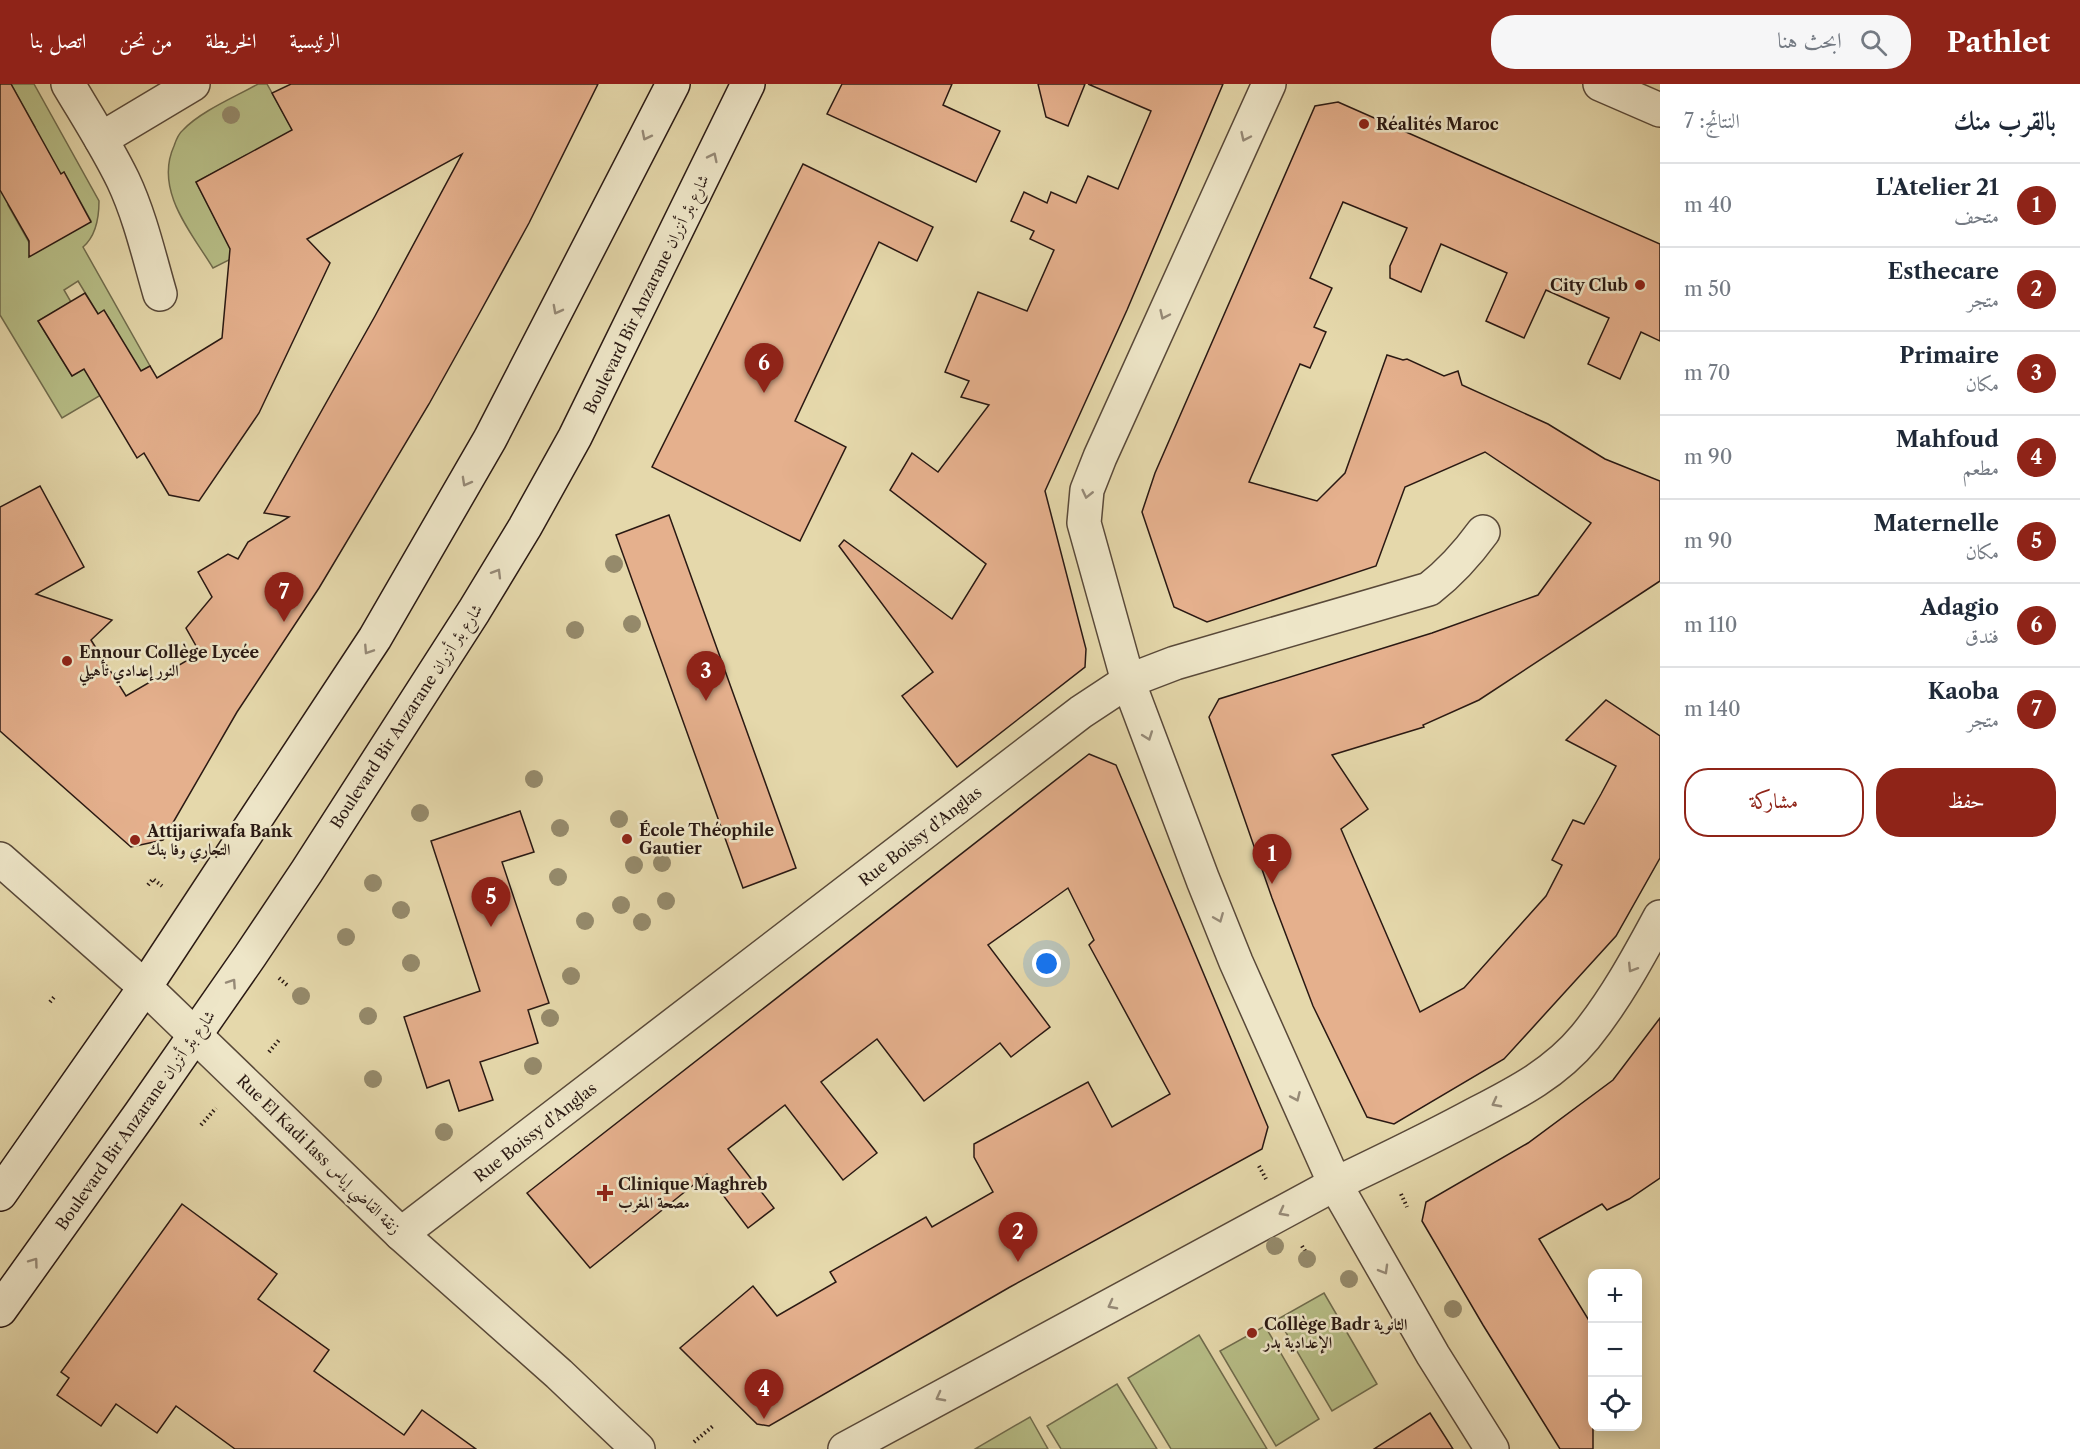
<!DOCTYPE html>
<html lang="ar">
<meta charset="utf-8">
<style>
:root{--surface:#fff;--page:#f6f6f7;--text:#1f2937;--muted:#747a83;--line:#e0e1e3;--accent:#8f2418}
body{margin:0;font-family:"Libre Caslon Text",Amiri,serif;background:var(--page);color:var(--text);direction:rtl}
.controls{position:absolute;right:18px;bottom:18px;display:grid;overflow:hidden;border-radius:12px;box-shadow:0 3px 15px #0003}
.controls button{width:54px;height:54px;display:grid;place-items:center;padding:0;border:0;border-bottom:2px solid var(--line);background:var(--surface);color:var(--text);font:30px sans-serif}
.you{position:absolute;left:1047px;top:880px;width:21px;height:21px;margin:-15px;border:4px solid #fff;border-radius:50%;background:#1a73e8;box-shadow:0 0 0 9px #1a73e833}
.badge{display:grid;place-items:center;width:39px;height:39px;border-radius:50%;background:var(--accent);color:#fff;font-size:20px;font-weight:700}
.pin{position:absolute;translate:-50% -50px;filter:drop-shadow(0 2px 3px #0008)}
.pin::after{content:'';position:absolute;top:32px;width:21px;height:18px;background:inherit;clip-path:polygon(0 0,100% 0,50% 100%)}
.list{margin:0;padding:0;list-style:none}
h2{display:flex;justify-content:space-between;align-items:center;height:78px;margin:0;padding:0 24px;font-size:26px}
h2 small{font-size:20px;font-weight:400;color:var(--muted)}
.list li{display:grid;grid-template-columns:39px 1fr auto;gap:18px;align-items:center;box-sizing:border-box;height:84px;padding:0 24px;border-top:2px solid var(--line)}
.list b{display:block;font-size:22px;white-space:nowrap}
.list p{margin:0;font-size:20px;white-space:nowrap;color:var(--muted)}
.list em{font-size:20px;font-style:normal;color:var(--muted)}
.actions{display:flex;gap:12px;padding:18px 24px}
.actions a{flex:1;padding:14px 0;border:2px solid var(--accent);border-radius:24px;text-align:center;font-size:21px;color:var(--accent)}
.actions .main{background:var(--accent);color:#fff}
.icon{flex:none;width:33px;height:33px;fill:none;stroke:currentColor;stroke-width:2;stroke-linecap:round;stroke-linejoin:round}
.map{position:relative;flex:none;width:1660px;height:1365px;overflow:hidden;direction:ltr}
header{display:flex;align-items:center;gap:36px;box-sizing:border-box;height:84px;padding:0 30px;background:var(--accent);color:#fff}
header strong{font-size:28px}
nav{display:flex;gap:33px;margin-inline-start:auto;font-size:21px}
.search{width:420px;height:54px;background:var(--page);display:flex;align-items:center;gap:15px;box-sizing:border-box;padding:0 21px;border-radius:24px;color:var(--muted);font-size:22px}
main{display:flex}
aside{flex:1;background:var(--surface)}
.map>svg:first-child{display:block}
</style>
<header>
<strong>Pathlet</strong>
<div class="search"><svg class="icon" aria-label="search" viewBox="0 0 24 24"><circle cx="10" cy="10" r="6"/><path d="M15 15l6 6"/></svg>ابحث هنا</div>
<nav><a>الرئيسية</a><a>الخريطة</a><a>من نحن</a><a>اتصل بنا</a></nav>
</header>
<main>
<aside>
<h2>بالقرب منك<small>النتائج: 7</small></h2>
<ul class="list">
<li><span class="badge">1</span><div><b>L'Atelier 21</b><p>متحف</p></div><em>40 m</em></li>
<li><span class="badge">2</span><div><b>Esthecare</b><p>متجر</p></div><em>50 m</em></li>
<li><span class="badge">3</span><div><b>Primaire</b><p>مكان</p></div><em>70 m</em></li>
<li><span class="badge">4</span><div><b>Mahfoud</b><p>مطعم</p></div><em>90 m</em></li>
<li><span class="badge">5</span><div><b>Maternelle</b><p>مكان</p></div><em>90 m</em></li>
<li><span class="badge">6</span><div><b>Adagio</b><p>فندق</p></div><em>110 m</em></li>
<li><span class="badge">7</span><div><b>Kaoba</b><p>متجر</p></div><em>140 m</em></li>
</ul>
<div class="actions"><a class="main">حفظ</a><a>مشاركة</a></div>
</aside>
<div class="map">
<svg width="1660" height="1365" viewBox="0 0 1660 1365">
<rect width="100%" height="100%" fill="#e5d8ab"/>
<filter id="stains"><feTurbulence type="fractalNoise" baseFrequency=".00333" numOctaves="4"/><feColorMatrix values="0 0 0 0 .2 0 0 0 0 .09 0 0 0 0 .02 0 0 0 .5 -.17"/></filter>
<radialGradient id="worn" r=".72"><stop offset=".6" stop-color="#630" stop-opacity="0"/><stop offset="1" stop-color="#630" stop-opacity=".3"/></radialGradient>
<!-- green -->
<g fill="#b7be87" stroke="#706c4d" stroke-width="1.5" fill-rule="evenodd">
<path d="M11,0H34L99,117C99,134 96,152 83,163L150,282L62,334L0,231V62L35,43ZM64,88L91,137L35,169L8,121ZM78,197L98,230L104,227L114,242L118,264L72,292L38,237L71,218L64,206Z"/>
<path d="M258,0H267L317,90L229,176L213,184C191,148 154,106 174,62C176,56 178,50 183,46C201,27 235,13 258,0ZM246,71L220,144L196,98Z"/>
<path d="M1324,1209L1377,1300L1332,1327L1278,1235Z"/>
<path d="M1265,1242L1319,1335L1276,1362L1220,1267Z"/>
<path d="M1199,1251L1267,1365H1171L1128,1294Z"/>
<path d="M1117,1300L1157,1365H1061L1047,1342Z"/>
<path d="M1030,1333L1048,1365H975Z"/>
</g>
<!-- building -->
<g fill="#e5b08d" stroke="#2a1913" stroke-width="1.5">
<path d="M0,0H11L61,90L64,88L91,138L29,173V157L0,106Z"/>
<path d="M291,0H598L529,139L478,232L429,320L319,504L237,628L163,756L131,763L0,647V423L40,402L84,483L36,510L112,536L91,556L126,612L200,569L186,544L212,513L198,488L228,470L238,475L248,458L289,433L264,429L375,232L462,70L307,155L330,179L259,329L199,417L169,411L144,369L137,374L84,285L72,292L38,237L85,209L98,230L104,226L141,287L150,282L157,294L222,254L230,165L196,98L292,46L272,9Z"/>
<path d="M842,0H952L943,21L1000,47L976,98L827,30Z"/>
<path d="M1038,0H1085L1068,42L1046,33Z"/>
<path d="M1088,0H1223L1127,226L1045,407L1086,565L1085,583L957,683L902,612L933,588L839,462L844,456L952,535L986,480L890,406L912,369L938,388L989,321L961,313L969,297L945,288L978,208L1027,227L1054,166L1030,155L1034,147L1011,137L1024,108L1047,119L1051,108L1076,119L1088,92L1118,105L1151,27Z"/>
<path d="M1338,18L1660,160V257L1641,248L1620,295L1588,280L1609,234L1546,206L1524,254L1486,237L1507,189L1441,160L1421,208L1390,194V182L1407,144L1343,118L1310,194L1332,204L1314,243L1326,248L1310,284L1300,280L1249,398L1317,417L1345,389L1387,271L1403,276L1407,275L1444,292L1458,287L1462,301L1548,340L1605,375L1660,397V497L1479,616L1423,641L1424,643L1332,671L1368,725L1341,745L1420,928L1464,904L1546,812L1562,781L1552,776L1573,736L1584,740L1601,710L1616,682L1566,656L1606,616L1660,652V774L1616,852L1504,975L1394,1040L1367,1033L1313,922L1272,814L1209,633L1219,615L1432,549L1538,511L1591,439L1485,368L1405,403L1376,482L1207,538L1174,523L1142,428L1155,389L1315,22Z"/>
<path d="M803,80L933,143L917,177L879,158L795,337L846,363L800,457L652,383Z"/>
<path d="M669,431L796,784L743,804L616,451Z"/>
<path d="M1089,670L1116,681L1268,1043L1262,1065L1010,1203L769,1342L757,1340L680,1264L753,1202L777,1232L836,1198L830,1188L926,1133L932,1143L993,1108L974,1073V1060L1088,998L1112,1043L1170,1010L1089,861L1094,856L1068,804L988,861L1050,943L1011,973L1000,959L924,1017L877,955L821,998L877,1069L843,1096L785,1021L728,1065L774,1124L748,1144L707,1090L590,1184L527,1109Z"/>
<path d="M520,727L534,768L502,778L549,919L528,926L538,959L480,978L493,1016L459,1027L449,996L427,1004L404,933L480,907L431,757Z"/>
<path d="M1660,934V1094L1629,1115L1607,1126L1602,1120L1539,1155L1593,1243V1365H1560L1483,1241L1422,1137L1426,1118L1528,1059L1613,996Z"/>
<path d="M182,1120L277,1190L258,1215L329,1266L314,1287L404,1351L422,1326L476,1365H235L176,1322L157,1349L116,1320L101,1342L57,1311L69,1294L61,1288Z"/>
<path d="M1430,1329L1453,1365H1374Z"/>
</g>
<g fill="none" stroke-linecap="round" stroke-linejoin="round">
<defs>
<g id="minor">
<path d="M68,0C87,32 107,63 123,96C140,132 149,172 160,210"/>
<path d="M1269,0L1100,373L1087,406L1084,439L1128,597L1203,796L1236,878L1335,1100L1433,1271L1492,1365"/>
<path d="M101,55L193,0"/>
<path d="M0,775L145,903L401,1150L559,1290L638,1365"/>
<path d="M401,1150L1081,628L1128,597L1175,579L1429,505C1451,488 1467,470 1483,448"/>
<path d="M845,1365L1335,1100C1379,1079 1423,1058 1466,1035C1510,1012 1553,992 1585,953C1615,916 1638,874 1660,833"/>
</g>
<path id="tertiary" d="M1600,0L1660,26"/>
<g id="secondary">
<path d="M0,1110L145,903L375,554L490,355L673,0"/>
<path d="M0,1226L140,1030L250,872L307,787L474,527L525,443L575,353L748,0"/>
</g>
</defs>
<!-- minor casing -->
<use href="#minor" stroke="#594939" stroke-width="36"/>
<!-- tertiary casing -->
<use href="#tertiary" stroke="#594939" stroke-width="36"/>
<!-- secondary casing -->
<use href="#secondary" stroke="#2a1913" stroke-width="36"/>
<!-- path -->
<g stroke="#2a1913" stroke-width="4" stroke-dasharray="1.5 3" stroke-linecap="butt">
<path d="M148,801L153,795L162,802"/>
<path d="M279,894L287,901"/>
<path d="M50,918L55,912"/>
<path d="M269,968L279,956"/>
<path d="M201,1041L216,1024"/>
<path d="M1259,1082L1266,1095"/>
<path d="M1401,1110L1407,1123"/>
<path d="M1302,1162L1308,1172"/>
<path d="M694,1358L713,1342"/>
</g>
<!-- minor -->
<use href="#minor" stroke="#eee6c8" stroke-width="33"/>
<!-- tertiary -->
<use href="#tertiary" stroke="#eee6c8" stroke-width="33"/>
<!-- secondary -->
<use href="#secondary" stroke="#eee6c8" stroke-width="33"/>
</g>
<!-- trees -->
<g fill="#958a6b">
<circle cx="231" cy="31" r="9"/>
<circle cx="614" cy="480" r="9"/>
<circle cx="632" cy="540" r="9"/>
<circle cx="575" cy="546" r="9"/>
<circle cx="534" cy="695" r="9"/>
<circle cx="420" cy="729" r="9"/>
<circle cx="619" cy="735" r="9"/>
<circle cx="560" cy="744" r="9"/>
<circle cx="662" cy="779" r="9"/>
<circle cx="634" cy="781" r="9"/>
<circle cx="558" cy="793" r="9"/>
<circle cx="373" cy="799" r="9"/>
<circle cx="666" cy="817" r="9"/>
<circle cx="621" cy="821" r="9"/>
<circle cx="401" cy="826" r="9"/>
<circle cx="585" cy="837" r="9"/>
<circle cx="642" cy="838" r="9"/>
<circle cx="346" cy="853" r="9"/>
<circle cx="411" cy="879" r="9"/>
<circle cx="571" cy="892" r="9"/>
<circle cx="301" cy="912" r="9"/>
<circle cx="368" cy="932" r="9"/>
<circle cx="550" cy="934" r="9"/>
<circle cx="533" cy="982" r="9"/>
<circle cx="373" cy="995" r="9"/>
<circle cx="444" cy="1048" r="9"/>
<circle cx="1275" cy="1162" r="9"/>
<circle cx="1307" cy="1175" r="9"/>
<circle cx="1349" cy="1195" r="9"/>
<circle cx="1453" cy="1225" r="9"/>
</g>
<!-- one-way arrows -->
<defs><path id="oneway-chevron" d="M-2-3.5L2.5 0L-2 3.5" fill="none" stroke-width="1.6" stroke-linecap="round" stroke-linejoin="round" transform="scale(1.5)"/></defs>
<g stroke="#968a77">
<use href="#oneway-chevron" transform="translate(646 52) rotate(117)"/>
<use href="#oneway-chevron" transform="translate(1245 53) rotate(115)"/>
<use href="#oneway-chevron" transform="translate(713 73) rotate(-64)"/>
<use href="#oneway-chevron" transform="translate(557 226) rotate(118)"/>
<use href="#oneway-chevron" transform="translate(1164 231) rotate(115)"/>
<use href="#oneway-chevron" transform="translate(466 398) rotate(119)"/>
<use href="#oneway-chevron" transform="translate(1087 410) rotate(103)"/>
<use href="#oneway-chevron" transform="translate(497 489) rotate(-59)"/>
<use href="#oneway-chevron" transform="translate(368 566) rotate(123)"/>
<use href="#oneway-chevron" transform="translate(1148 652) rotate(70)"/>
<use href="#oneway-chevron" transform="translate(1219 834) rotate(68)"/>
<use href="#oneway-chevron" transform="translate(1632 884) rotate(122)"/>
<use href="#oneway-chevron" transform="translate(232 899) rotate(-56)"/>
<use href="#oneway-chevron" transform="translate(1296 1013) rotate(66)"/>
<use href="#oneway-chevron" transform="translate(1496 1019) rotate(152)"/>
<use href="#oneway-chevron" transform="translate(1283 1128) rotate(152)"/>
<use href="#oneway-chevron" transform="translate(34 1178) rotate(-54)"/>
<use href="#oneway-chevron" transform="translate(1384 1186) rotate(60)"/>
<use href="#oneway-chevron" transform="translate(1112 1221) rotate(152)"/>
<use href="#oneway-chevron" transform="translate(940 1313) rotate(152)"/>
</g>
<!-- markers -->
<g fill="#8f2418" stroke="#eee6c8" stroke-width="2">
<circle cx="1364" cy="40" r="6"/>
<circle cx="1640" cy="201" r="6"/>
<circle cx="67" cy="577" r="6"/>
<circle cx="627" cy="755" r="6"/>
<circle cx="135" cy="756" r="6"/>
<path d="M602 1100h6v6h6v6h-6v6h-6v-6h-6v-6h6z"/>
<circle cx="1252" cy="1249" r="6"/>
</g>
<g text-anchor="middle" stroke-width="5" stroke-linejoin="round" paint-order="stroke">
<!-- poi labels -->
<g font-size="16" font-weight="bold" fill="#2a1913" stroke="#eee6c8" text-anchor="start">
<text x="1376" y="46">Réalités Maroc</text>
<text x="1628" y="207" text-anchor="end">City Club</text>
<text x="79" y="574">Ennour Collège Lycée<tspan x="79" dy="18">النور إعدادي تأهيلي</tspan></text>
<text x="639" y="752">École Théophile<tspan x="639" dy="18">Gautier</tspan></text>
<text x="147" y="753">Attijariwafa Bank<tspan x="147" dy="18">التجاري وفا بنك</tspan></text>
<text x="618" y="1106">Clinique Maghreb<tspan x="618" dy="18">مصحة المغرب</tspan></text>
<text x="1264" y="1246">Collège Badr الثانوية<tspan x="1264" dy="18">الإعدادية بدر</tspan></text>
</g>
<!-- street labels -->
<g font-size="16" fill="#2a1913" stroke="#eee6c8">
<text transform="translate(646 210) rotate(-64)" y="6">Boulevard Bir Anzarane شارع بئر أنزران</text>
<text transform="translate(406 632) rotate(-57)" y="6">Boulevard Bir Anzarane شارع بئر أنزران</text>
<text transform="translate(920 752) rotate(-38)" y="6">Rue Boissy d’Anglas</text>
<text transform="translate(135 1036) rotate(-55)" y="6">Boulevard Bir Anzarane شارع بئر أنزران</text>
<text transform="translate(535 1048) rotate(-38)" y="6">Rue Boissy d’Anglas</text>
<text transform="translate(319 1070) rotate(44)" y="6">Rue El Kadi Iass زنقة القاضي إياس</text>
</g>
</g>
<rect width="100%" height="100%" filter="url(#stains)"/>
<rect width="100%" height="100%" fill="url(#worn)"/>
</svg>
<div class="controls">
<button>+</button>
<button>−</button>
<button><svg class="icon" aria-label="locate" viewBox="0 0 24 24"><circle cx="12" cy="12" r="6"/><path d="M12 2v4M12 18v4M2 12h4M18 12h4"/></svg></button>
</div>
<div class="you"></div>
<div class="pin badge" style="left:1272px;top:800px">1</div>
<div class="pin badge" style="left:1018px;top:1178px">2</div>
<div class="pin badge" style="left:706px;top:617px">3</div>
<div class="pin badge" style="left:764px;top:1335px">4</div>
<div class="pin badge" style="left:491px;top:843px">5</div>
<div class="pin badge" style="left:764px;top:309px">6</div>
<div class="pin badge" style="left:284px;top:538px">7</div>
</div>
</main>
